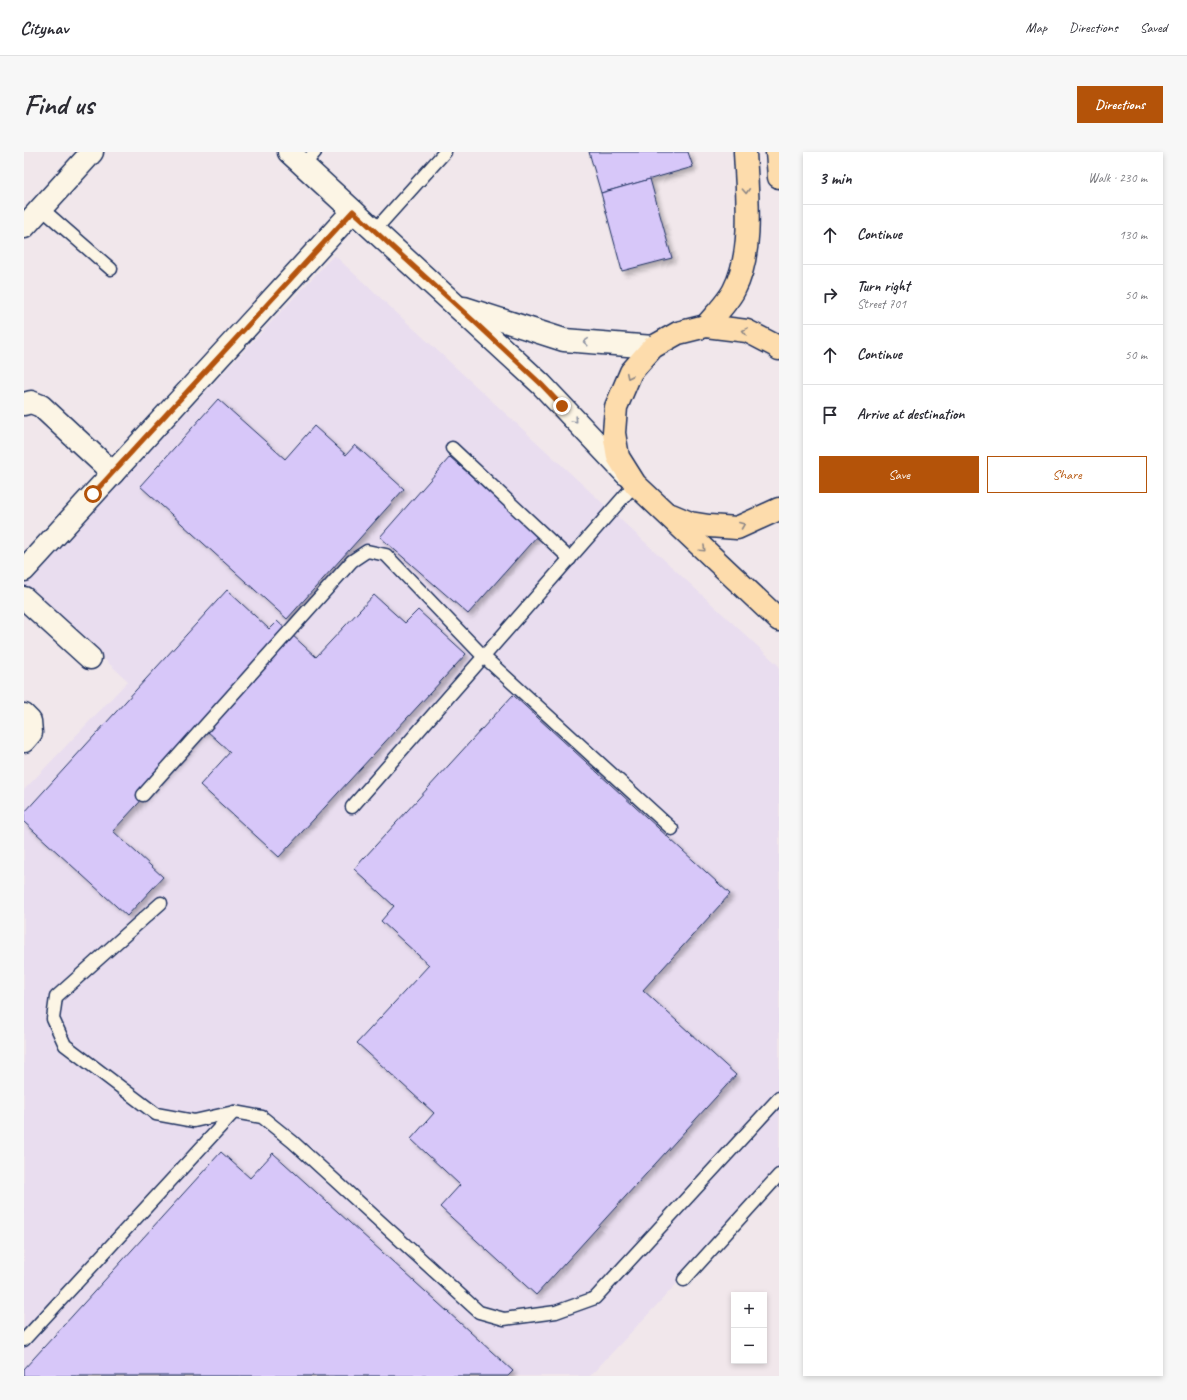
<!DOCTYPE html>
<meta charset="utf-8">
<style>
:root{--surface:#fff;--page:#f7f7f7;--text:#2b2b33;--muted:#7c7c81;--line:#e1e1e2;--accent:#b45309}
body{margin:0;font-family:Caveat,sans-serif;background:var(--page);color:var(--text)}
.controls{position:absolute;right:12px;bottom:12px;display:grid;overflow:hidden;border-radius:0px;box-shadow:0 2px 6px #0003}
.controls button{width:36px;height:36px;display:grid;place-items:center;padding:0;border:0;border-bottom:1px solid var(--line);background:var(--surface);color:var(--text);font:20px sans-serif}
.stop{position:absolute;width:12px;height:12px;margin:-9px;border:3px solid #b45309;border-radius:50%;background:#fff}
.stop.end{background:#b45309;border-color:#fff;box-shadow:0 1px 4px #0008}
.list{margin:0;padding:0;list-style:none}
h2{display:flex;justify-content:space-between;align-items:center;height:52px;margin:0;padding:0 16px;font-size:17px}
h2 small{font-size:13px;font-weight:400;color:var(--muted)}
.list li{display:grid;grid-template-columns:26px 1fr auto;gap:12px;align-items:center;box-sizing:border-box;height:60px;padding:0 16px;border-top:1px solid var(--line)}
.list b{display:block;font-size:15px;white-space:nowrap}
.list p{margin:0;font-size:13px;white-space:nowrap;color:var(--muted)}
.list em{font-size:13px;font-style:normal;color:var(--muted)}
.actions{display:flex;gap:8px;padding:12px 16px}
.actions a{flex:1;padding:9px 0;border:1px solid var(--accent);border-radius:0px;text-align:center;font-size:14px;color:var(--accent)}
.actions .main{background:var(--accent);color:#fff}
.icon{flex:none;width:22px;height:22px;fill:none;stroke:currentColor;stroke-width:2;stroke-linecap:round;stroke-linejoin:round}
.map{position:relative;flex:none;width:755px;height:1224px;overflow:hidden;border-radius:0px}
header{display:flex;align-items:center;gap:24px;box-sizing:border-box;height:56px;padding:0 20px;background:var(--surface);border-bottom:1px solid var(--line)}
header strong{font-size:19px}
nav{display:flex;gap:22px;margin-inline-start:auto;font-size:14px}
.intro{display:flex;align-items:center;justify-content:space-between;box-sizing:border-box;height:96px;padding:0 24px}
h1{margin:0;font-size:28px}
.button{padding:10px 18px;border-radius:0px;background:var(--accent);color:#fff;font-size:14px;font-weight:700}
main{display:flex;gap:24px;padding:0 24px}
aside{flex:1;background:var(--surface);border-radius:0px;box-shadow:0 2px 6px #0003}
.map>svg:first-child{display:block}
</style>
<header>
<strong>Citynav</strong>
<nav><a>Map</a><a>Directions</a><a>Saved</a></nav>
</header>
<div class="intro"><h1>Find us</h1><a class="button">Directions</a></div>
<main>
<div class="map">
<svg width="755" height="1224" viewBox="0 0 755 1224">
<defs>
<filter id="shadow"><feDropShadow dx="3.5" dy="3.5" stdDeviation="2" flood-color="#0004"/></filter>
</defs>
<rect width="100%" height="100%" fill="#f1e7eb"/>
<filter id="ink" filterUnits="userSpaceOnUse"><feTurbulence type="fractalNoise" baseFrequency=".025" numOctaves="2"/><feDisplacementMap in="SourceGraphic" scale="8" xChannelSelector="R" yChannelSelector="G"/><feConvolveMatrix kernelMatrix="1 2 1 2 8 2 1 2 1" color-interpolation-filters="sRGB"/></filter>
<g filter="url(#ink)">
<!-- built -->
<path fill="#e9ddef" d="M310,103L755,514V1023L566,1224H0V638L104,529L0,433Z"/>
<!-- building -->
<g fill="#d7c7f9" stroke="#1b2f5e" filter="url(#shadow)">
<path d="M565,0H664L669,15L577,41Z"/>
<path d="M626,27L648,106L598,119L577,41Z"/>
<path d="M194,247L261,307L290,274L322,303L331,293L380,337L263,467L116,334Z"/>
<path d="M426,305L514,383L444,462L356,385Z"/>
<path d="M203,438L245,477L253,469L292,505L350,443L381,471L394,458L442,502L255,705L176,633L206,600L182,578L89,679L139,725L103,764L0,670V661Z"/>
<path d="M489,543L706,742L619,838L712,923L512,1143L416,1055L436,1033L387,987L410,961L333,891L405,813L357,769L370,754L330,717Z"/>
<path d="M197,1000L226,1026L249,1001L489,1219L484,1224H0V1217Z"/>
</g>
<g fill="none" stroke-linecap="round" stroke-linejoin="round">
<defs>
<g id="lane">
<path d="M279,14L291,0"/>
<path d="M17,56L87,117"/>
<path d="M350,79L421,0"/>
<path d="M428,296L546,407"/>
<path d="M119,643L328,409L343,399L362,403L460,505L648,677"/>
<path d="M328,655L611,332"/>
<path d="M137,751L32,845L29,867L41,893L132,962L170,969L210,960L238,965L269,990L455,1160L480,1167L532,1160L571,1146L755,946"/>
<path d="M660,1128L755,1023"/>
<path d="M0,1188L210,960"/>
</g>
<g id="street">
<path d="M0,75L68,0"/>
<path d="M0,252L7,250L17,254L89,321"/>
<path d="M0,418L329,59"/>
<path d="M0,446L66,506"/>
<path d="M0,563L6,569L7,581L0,589"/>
</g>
<g id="secondary">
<path d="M265,0L517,232L602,322"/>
<path d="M440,156L540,188L629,195"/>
</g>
<g id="highway">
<path d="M753,0L755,25"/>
<path d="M682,174C690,164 704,150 710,138C730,100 723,42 721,0"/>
<path d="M755,197L752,194L723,179L682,174L654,181L629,195L607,220L592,255L590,281L594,305L611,332L755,468"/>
<path d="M647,363L666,371L685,374L713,376L755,357"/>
</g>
</defs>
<!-- lane casing -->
<use href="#lane" stroke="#1b2f5e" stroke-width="15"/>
<!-- street casing -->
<use href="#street" stroke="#1b2f5e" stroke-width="25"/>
<!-- secondary casing -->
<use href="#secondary" stroke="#1b2f5e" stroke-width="25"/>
<!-- highway casing -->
<use href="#highway" stroke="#1b2f5e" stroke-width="25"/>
<!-- lane -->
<use href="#lane" stroke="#fcf5e5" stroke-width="12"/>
<!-- street -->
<use href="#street" stroke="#fcf5e5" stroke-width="22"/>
<!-- secondary -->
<use href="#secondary" stroke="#fcf5e5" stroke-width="22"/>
<!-- highway -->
<use href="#highway" stroke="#fddcac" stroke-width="22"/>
</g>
<!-- one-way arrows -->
<defs><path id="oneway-chevron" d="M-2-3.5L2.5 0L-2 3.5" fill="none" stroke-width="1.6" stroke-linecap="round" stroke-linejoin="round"/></defs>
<g stroke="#8c8685">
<use href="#oneway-chevron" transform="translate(722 39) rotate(87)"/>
<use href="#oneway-chevron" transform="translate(721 179) rotate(-166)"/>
<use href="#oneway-chevron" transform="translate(605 224) rotate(116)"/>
<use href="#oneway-chevron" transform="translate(718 373) rotate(-22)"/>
<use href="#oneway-chevron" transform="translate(679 397) rotate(43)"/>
</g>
<g stroke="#8c92a2">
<use href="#oneway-chevron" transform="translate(562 190) rotate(-176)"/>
<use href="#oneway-chevron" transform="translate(551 268) rotate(47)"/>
</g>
</g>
<g fill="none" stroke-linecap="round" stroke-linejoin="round" filter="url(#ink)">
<!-- route -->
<path stroke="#b45309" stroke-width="5" d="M69,342L329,59L454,173L517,232L538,254"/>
</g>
</svg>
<div class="controls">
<button>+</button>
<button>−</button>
</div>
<div class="stop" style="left:69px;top:342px"></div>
<div class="stop end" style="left:538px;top:254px"></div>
</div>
<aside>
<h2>3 min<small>Walk · 230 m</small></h2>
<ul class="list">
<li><svg class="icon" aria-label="ahead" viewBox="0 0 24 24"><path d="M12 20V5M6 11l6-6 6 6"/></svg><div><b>Continue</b></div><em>130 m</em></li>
<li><svg class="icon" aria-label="right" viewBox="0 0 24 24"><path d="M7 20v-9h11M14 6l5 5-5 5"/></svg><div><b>Turn right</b><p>Street 701</p></div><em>50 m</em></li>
<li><svg class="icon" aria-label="ahead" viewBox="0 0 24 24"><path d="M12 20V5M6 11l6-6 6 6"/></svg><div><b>Continue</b></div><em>50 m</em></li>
<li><svg class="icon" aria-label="arrive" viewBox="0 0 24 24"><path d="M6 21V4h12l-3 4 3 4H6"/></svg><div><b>Arrive at destination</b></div></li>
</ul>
<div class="actions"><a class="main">Save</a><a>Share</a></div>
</aside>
</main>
